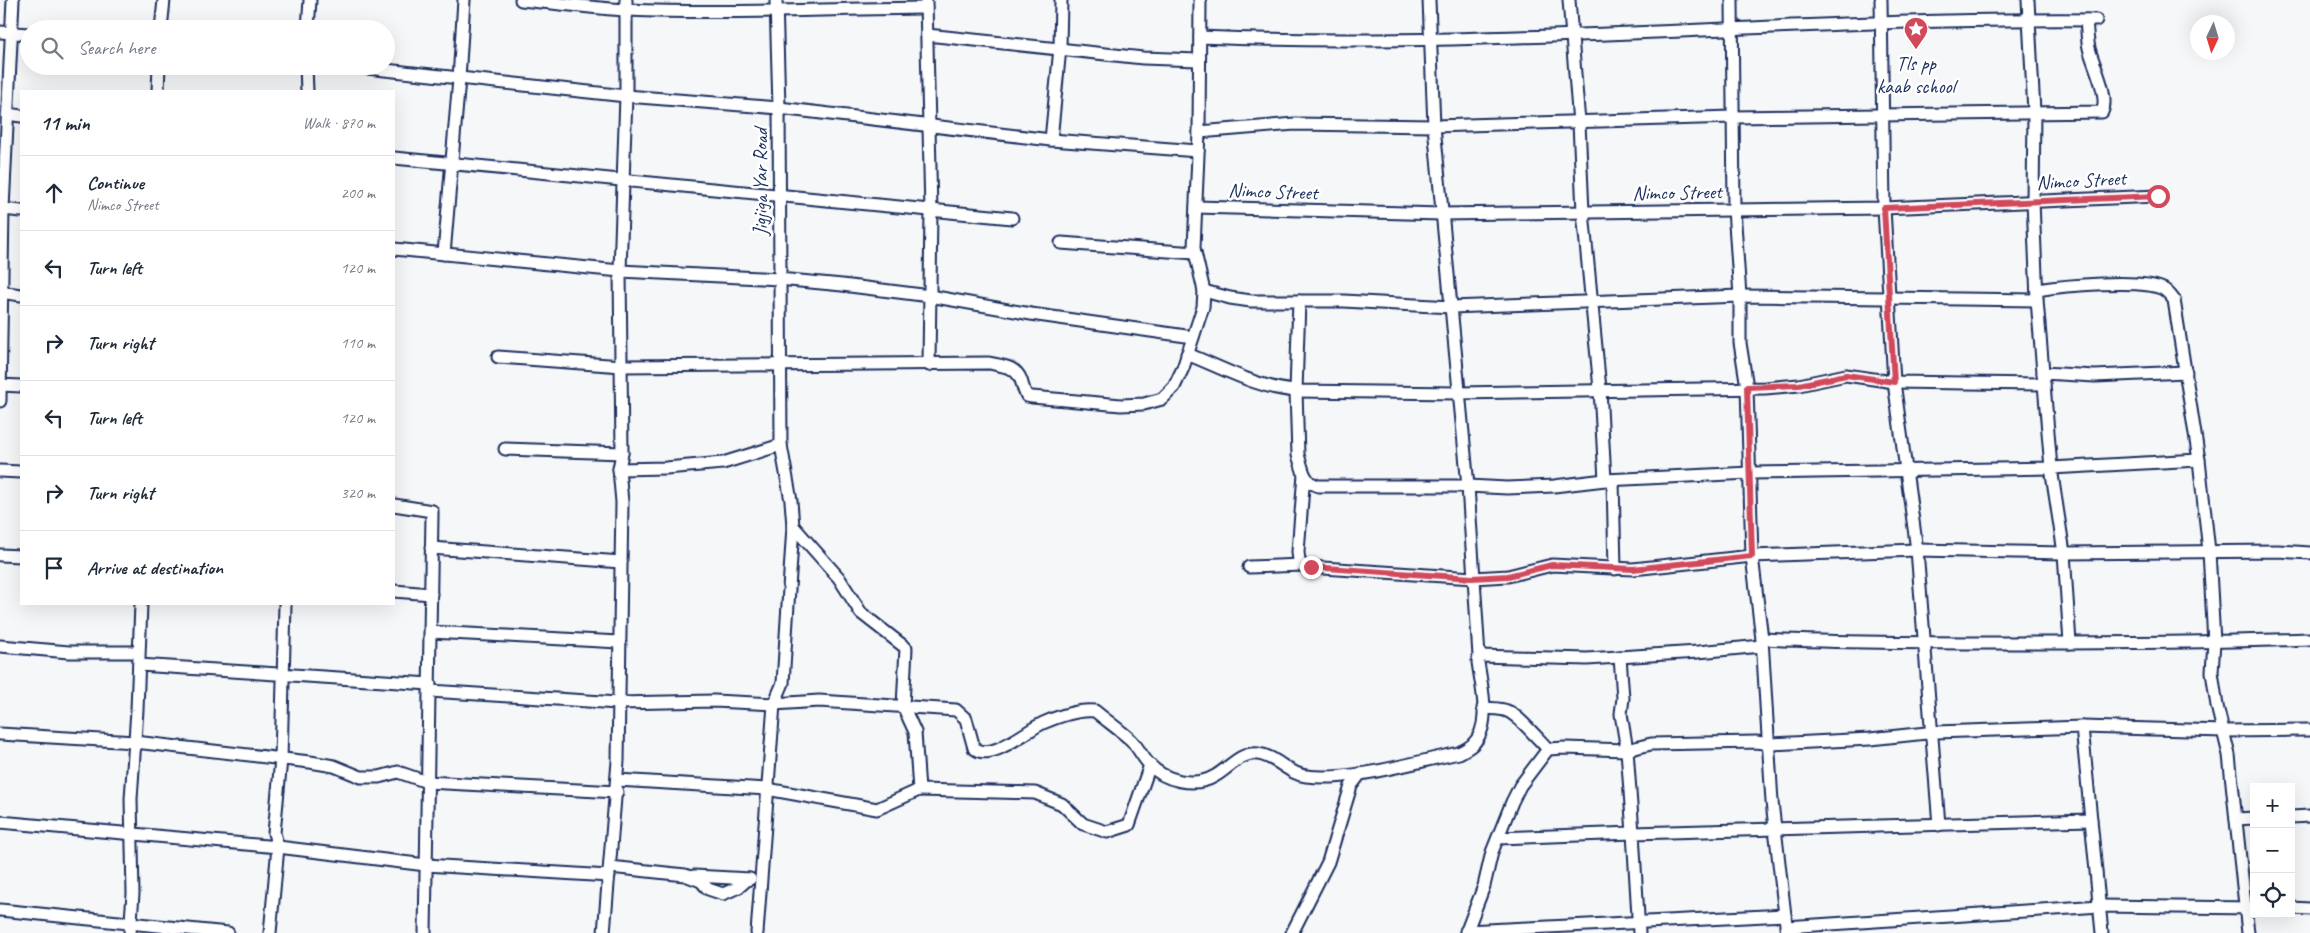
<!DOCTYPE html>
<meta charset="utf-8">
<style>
:root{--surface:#fff;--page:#f2f2f3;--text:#1f2937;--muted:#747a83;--line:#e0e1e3}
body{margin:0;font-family:Caveat,sans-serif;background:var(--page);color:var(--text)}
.controls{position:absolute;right:15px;bottom:15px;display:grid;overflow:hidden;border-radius:0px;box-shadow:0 5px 20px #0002}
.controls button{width:45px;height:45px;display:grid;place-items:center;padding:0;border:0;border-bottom:1px solid var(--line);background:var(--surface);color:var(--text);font:25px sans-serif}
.compass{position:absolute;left:2190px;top:15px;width:45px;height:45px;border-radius:50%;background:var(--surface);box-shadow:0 5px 20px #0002;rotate:184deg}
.stop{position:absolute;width:15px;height:15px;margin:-11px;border:4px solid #d1495b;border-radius:50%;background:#fff}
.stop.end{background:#d1495b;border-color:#fff;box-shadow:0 1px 5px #0008}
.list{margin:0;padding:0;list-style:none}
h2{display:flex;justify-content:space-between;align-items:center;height:65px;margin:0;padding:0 20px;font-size:21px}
h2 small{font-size:16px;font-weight:400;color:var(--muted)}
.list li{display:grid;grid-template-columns:32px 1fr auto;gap:15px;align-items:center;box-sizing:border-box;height:75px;padding:0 20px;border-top:1px solid var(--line)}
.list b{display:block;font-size:19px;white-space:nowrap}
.list p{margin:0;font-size:16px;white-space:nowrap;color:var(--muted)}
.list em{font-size:16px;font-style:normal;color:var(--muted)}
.icon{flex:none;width:28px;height:28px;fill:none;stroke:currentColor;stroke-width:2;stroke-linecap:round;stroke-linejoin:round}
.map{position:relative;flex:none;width:2310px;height:933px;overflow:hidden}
.search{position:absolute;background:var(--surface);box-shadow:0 5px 20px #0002;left:20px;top:20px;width:375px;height:55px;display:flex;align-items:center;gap:12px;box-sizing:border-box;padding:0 18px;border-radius:28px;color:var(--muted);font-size:19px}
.panel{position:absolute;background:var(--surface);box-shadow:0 5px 20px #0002;left:20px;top:90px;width:375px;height:515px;border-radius:0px}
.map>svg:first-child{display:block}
</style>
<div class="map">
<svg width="2310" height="933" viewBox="0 0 2310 933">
<rect width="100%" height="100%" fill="#f6f7f9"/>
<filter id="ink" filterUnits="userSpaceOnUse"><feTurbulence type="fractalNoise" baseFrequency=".02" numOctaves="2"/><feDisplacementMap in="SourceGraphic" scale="10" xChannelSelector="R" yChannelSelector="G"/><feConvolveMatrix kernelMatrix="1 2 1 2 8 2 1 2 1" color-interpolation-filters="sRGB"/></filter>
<g filter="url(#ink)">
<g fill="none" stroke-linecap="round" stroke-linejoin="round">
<defs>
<g id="minor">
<path d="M521,0C556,3 592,8 627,10C727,14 826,9 926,8"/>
<path d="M776,0L779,108L781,445L791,501L793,526L839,578L861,613L906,648L903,706L915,732L919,790L1035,793L1062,804L1083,824L1107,832L1129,825L1150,765"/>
<path d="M1569,0L1579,123L1583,212L1600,389L1605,480"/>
<path d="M1732,0L1734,209L1740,296V343L1747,387L1752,556L1762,639L1772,802L1787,933"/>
<path d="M1881,0L1884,208L1894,382L1917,550L1939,825"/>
<path d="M2028,0L2034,112L2033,201L2037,300L2051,468L2064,553L2070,643"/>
<path d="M926,2L931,211L929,365"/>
<path d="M161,29L164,0"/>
<path d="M308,29L310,0"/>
<path d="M0,32L29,34"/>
<path d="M927,35L1143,58L1198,60"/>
<path d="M1200,37C1499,50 1797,17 2096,20"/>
<path d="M306,66L307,91"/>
<path d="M348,66L626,96L779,108L1051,140L1198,151"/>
<path d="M158,91L159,66"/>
<path d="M8,114L21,116"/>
<path d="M1199,132L1295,124L1434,126L1733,117L2102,112C2110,96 2093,65 2089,48C2087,39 2087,29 2086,20"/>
<path d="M1051,140L1060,48L1061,0"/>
<path d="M394,158L1012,218"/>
<path d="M1196,207L1441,214L1884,208L2158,196"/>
<path d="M3,209L21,211"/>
<path d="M1061,243L1195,253"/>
<path d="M394,249L620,271L779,279L842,285L930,296L1031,314L1193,337"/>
<path d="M444,254L459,79L464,0"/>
<path d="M2037,290C2061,286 2143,278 2163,289C2167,291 2171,296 2174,300L2199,460L2209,551L2214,642L2212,672L2217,706L2229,755L2248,933"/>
<path d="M1204,291L1230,298L1251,301H1344L1451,307L1740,296L2037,300"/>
<path d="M0,292L21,295"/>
<path d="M1299,301L1296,391L1298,455L1304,474L1309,482L1318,486H1468L1507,488L1554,486L1605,480L1750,473L2051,468L2199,460"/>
<path d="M1187,354C1223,368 1257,388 1296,391L1458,393L1765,388L1799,385L1846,375L1894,382L2044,384"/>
<path d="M498,357L622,366L989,363C1002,366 1016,366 1021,380C1023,386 1023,390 1027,396L1032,397L1121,405L1144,404L1162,399L1174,387L1183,368L1203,307L1204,291L1194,248L1199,132L1200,0"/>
<path d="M2043,373L2095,376L2186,372"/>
<path d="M0,385L21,386"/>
<path d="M0,401L3,209L13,0"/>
<path d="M505,449L622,453"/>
<path d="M619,469L666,468L723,463L781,445"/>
<path d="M0,471L21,472"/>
<path d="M1613,480L1615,569"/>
<path d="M394,505L432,511V515L425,933"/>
<path d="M431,548L621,562"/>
<path d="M0,555L21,556"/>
<path d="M1302,565L1299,561L1298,552L1304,474"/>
<path d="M1249,567L1302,565L1308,567L1473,578L1508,576L1552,565L1633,569L1752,556L1917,550L2064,553L2278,551L2310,553"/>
<path d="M394,591L431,594"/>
<path d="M285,604L281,759L274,833L278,847L426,865L609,876"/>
<path d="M431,632L619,642"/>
<path d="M1762,639C1851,643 1941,643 2030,643C2123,643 2217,642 2310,639"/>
<path d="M0,646L69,652H138"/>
<path d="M1479,656L1587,659L1698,652L1762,646"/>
<path d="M139,665L430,684"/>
<path d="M430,691L618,703L714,701L774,704L819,701L956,710L966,719L974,748C990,763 1027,730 1043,723C1059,716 1078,709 1095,711C1107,721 1120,730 1131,740C1138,747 1142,757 1149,764C1164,781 1195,788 1215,776C1228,769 1241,751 1258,754C1276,756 1288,774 1306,776C1350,782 1414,762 1459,753C1464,750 1469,748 1472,745C1493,726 1481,686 1478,662L1479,656L1468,486L1434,126L1429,0"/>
<path d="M1483,708C1491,709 1500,708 1507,711C1517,714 1539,740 1548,749L1565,748L1627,750L1621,714L1623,698L1620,657"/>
<path d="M2082,727L2102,933"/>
<path d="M0,734L135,742L310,762L334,766L361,777H379L398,772L427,782L617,792"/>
<path d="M617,780L767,789L877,809L919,790"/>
<path d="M2291,817L2310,816"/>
<path d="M2236,819L2254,818"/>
<path d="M0,822L278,847L270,933"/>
<path d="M1498,838L1633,833L1627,750L1651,744L1756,742L1770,744L1870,739L1936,732L2082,727L2224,731L2310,730"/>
<path d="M610,867L685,875L701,881L708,889L723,894L739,887L748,879"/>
<path d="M694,876L750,879"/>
<path d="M2291,908L2310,909"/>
<path d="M0,910L228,933"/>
<path d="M1786,927L2100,906L2254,908"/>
<path d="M1466,931L1785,915"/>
<path d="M130,933L133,894L131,799L137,710L141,604"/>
<path d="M604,933L618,761L622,502L619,469L622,453L620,271L626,96V0"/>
<path d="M757,933L774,704L783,683L793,526"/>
<path d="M1292,933L1328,862L1351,786L1360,774"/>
<path d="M1466,933L1484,886L1492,852L1512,802L1520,786L1548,749"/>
<path d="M1639,933L1633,833L2091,820"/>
</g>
</defs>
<!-- minor casing -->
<use href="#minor" stroke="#1b2f5e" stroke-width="15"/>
<!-- minor -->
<use href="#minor" stroke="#fff" stroke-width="11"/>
</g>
</g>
<g fill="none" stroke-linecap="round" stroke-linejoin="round" filter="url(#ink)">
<!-- route -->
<path stroke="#d1495b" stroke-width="6" d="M1311,567L1472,578L1508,576L1552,565L1633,569L1752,556L1747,387L1799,385L1846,375L1894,382L1884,208L2158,196"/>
</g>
<!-- icons -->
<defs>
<symbol id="sight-pin" viewBox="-11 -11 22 30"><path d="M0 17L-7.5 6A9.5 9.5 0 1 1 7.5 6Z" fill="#d1495b" stroke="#fff"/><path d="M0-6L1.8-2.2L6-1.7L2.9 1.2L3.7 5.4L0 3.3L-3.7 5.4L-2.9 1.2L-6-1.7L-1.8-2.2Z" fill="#fff"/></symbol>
</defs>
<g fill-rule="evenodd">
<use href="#sight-pin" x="1902" y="15" width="28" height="38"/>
</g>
<g text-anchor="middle" stroke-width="5" stroke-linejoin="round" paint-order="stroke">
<!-- poi labels -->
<g font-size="20" fill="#1b2f5e" stroke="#fff">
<text x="1916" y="70">Tls pp<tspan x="1916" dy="23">kaab school</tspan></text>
</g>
<!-- street labels -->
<g font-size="20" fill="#1b2f5e" stroke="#fff">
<text transform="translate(2081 180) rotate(-3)" y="7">Nimco Street</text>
<text transform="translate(760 182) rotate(-90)" y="7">Jigjiga Yar Road</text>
<text transform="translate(1273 191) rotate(2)" y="7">Nimco Street</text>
<text transform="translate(1677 192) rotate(-1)" y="7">Nimco Street</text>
</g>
</g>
</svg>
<div class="controls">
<button>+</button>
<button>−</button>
<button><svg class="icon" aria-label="locate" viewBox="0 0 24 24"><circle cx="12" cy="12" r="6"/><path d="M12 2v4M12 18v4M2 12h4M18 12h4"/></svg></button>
</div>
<svg class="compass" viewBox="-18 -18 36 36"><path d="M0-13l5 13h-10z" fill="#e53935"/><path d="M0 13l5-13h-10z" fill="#747a83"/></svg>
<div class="stop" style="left:2158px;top:196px"></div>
<div class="stop end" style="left:1311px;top:567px"></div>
<div class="search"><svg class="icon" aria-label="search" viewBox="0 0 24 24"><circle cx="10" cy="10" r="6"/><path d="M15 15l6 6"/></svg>Search here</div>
<section class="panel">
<h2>11 min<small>Walk · 870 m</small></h2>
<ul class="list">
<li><svg class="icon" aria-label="ahead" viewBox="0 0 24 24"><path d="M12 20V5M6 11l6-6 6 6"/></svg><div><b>Continue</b><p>Nimco Street</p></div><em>200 m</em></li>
<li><svg class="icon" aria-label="left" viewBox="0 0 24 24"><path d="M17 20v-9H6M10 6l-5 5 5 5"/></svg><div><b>Turn left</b></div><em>120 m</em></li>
<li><svg class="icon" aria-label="right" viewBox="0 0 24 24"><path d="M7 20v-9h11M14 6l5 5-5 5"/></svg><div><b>Turn right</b></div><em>110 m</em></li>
<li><svg class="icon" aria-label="left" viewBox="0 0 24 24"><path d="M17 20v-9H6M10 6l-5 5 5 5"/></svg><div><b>Turn left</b></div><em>120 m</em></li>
<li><svg class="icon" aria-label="right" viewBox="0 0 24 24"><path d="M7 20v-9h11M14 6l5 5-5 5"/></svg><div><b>Turn right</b></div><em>320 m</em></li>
<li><svg class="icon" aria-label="arrive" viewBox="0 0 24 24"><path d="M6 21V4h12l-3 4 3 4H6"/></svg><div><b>Arrive at destination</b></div></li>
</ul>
</section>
</div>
